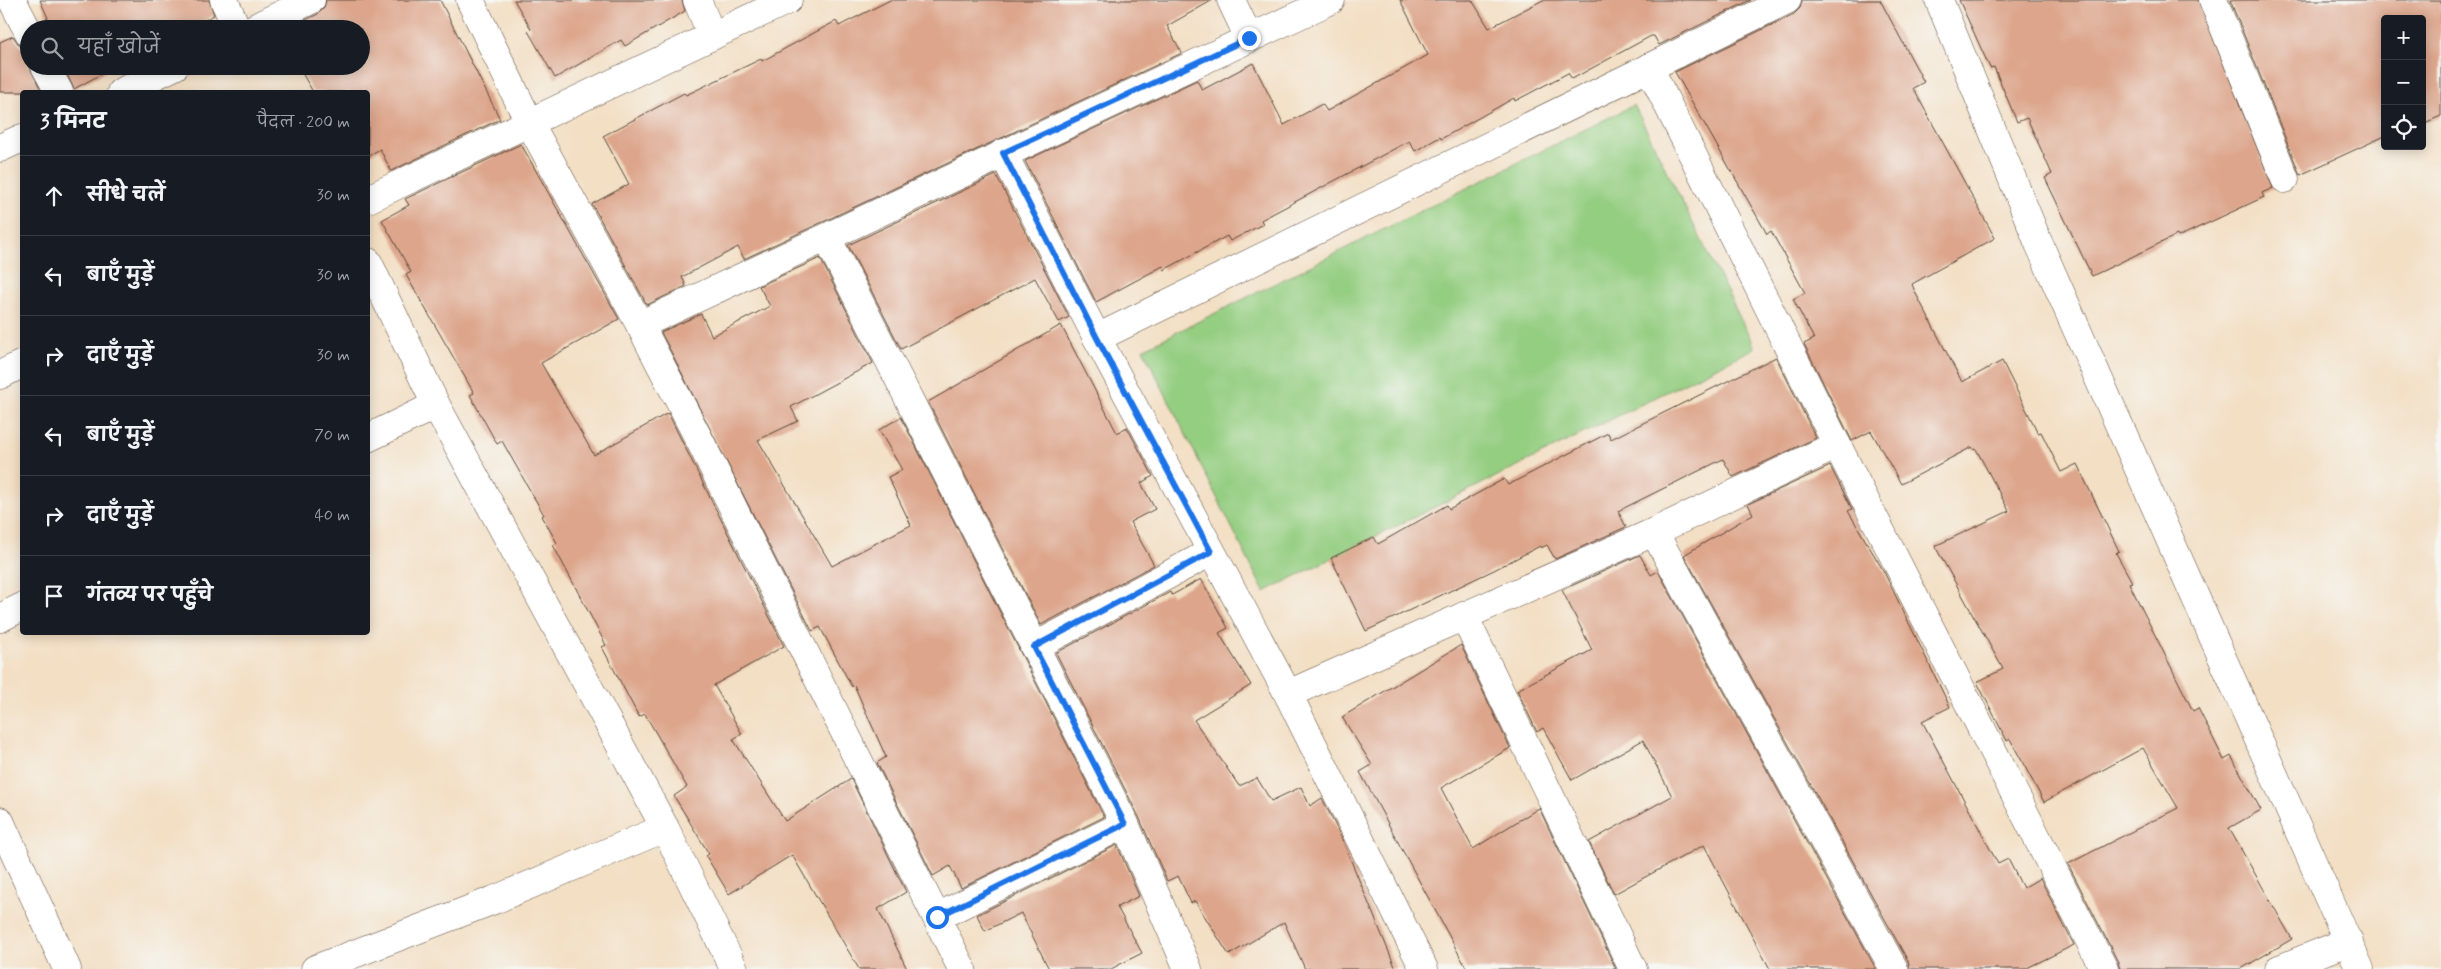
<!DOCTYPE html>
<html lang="hi">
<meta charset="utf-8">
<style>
:root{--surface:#171b24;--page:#20242c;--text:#f1f3f6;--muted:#9ea1a6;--line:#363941}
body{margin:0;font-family:Mynerve,"Playpen Sans Deva",sans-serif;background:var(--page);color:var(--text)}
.controls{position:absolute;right:15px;top:15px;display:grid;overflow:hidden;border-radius:5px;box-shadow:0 2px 12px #0003}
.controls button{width:45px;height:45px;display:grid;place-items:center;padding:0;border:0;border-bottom:1px solid var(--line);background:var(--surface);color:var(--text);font:25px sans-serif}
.stop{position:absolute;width:15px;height:15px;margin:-11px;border:4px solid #1a73e8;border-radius:50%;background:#fff}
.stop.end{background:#1a73e8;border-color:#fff;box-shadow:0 1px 5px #0008}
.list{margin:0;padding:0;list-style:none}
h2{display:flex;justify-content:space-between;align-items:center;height:65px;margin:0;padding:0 20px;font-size:21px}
h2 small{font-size:16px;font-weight:400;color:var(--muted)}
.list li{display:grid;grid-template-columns:32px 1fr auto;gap:15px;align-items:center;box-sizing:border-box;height:80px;padding:0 20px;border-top:1px solid var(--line)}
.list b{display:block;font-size:19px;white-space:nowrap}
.list em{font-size:16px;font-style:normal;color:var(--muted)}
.icon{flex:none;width:28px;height:28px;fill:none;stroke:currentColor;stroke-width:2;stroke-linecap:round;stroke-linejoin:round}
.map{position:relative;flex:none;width:2441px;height:969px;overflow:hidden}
.search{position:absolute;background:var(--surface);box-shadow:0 2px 12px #0003;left:20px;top:20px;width:350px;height:55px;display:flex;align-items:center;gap:12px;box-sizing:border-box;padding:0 18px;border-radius:28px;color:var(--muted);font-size:19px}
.panel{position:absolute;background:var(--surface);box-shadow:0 2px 12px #0003;left:20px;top:90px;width:350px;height:545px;border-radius:5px}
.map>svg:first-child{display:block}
</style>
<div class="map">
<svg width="2441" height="969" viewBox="0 0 2441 969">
<rect width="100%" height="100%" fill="#f6f6f2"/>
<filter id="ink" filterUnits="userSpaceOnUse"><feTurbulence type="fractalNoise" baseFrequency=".02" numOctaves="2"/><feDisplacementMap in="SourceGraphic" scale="10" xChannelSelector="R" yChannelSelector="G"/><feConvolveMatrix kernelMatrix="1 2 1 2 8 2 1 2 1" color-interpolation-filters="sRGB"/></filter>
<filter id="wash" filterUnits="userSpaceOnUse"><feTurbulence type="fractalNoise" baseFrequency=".0096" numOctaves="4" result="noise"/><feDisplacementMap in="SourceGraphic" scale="20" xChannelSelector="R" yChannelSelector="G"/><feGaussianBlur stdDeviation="1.12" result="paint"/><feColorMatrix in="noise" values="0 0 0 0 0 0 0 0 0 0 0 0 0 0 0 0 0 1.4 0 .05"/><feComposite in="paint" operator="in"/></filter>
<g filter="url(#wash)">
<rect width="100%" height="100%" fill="#f3dfc4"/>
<!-- green -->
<path fill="#94ce81" stroke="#687c50" d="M1634,105L1755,348L1264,592L1143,349Z"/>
<g id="blocks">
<!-- building -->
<g fill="#dda68c">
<path d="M40,0H209L214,15L188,29H44L41,22L48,18Z"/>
<path d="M326,0H440L500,119L391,171L380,149L368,156V92H313L298,66H361V29H288L318,14L324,8Z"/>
<path d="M514,0H682L685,11L625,46L621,40L555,78L528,31L531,29Z"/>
<path d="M890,0H1213L1167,26L1182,53L744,259L738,247L682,277L686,286L647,305L592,204L629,184L603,136L684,93L686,95L761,59L762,61L836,21L839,26Z"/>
<path d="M1400,0H1472L1489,28L1543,0H1751L1659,45L1654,36H1651L1572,79L1568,73L1515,101L1514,98L1441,139L1440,137L1415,151L1409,141L1261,220L1263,224L1230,241L1227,236L1164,270L1163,266L1096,302L1025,161L1197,80L1202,90L1253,63L1284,125L1322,104L1327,111L1428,55Z"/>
<path d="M1802,0H1880L1924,82L1913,88L1995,238L1912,284L1915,292L1962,382L2002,361L2038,433L2041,432L2061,472L2077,464L2119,551L2116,553L2132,582L2129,583L2193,711L2198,708L2224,760L2231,756L2261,810L2229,828L2292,939L2241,969H2120L2118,962L2068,864L2178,808L2143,748L2044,802L2010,739L2007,741L1977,682L2003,669L1935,546L2009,511L1976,449L1974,450L1972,447L1901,484L1871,431L1852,441L1804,344L1814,339L1793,299L1805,293L1771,231L1767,234L1675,72L1794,14L1800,8Z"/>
<path d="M1959,0H2198L2273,188L2262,193L2264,197L2178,237L2177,235L2092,276L2045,178L2052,174L2027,118L2017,122L1994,67L1990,68Z"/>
<path d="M2230,0H2441V116L2422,124V19H2385V136L2300,175Z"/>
<path d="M13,36L20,46L29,49V66L42,92H0V42Z"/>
<path d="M63,66H116L74,89Z"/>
<path d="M521,144L619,319L541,363L594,455L668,413L784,646L714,685L742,734L733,739L785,821L851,779L906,892L878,909L907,969H859L792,855L729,894L706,856L709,854L674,796L687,787L645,714L639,717L602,647L606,645L553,545L557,543L542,516L544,515L502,441L497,444L470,395L474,393L406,275L411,272L382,220L409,205L405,199Z"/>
<path d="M996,175L1069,317L1059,322L1035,278L901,349L848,245Z"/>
<path d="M820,258L873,363L791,407L798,421L758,440L832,566L911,525L888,477L902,470L879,430L901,417L1104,817L961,888L950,866L933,876L877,763L886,757L854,685L852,687L820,627L812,631L661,332L701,314L712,336L770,306L759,286Z"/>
<path d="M1061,325L1117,433L1127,427L1153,476L1141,483L1155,509L1130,522L1154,565L1041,625L928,402Z"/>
<path d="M1776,357L1816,438L1733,477L1723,459L1618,511L1626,527L1555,559L1547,545L1541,548L1540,546L1494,570L1366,631L1331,558L1374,537L1378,544L1447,505L1449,509L1504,479L1508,485L1608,433L1611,439Z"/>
<path d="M1830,466L1852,509L1848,511L1883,570L1950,707L1922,721L1998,864L2008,859L2023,888L2040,878L2074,945L2025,969H1910L1908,961L1684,555L1753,514L1748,504Z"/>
<path d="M1640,555L1651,575L1658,571L1876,969H1770L1704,845L1614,894L1589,842L1672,796L1643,740L1572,780L1543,728L1537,732L1517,690L1592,650L1562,590Z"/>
<path d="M1201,579L1228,628L1219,633L1251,685L1194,720L1239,786L1257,778L1271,801L1301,787L1310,806L1322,798L1342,839L1396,969H1305L1284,922L1229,955L1195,901L1191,903L1178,876L1167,881L1139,817L1056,653L1170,592L1172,595Z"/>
<path d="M1461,645L1510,748L1441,788L1473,849L1539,808L1616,969H1467L1360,772L1372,765L1342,717Z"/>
<path d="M1117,845L1139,896L1117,907L1142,953L1111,969H1049L1021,913L985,931L977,915Z"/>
</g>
</g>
</g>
<g filter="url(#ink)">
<use href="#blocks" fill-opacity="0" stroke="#574537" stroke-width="1"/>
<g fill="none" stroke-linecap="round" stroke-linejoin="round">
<defs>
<g id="minor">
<path d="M12,0L29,33"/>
<path d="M224,0L237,29"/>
<path d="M470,0L529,122L640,325L701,443L962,969"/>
<path d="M697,0L712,36"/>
<path d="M1231,0L1249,38"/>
<path d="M1939,0L2039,244L2360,969"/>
<path d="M2213,0L2285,179"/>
<path d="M252,29L311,0"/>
<path d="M45,66L59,92"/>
<path d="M1649,67L1837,445L2104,969"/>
<path d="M121,92L175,66"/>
<path d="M0,148L22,138"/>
<path d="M1003,153L1097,338L1288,694L1424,969"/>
<path d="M368,199L788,0"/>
<path d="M827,238L1125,824L1188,969"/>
<path d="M368,262L436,405L665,828L734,969"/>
<path d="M640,325L1331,0"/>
<path d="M1097,338L1787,0"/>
<path d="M0,375L22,364"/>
<path d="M368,438L436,405"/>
<path d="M1654,532L1894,969"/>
<path d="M1464,616L1633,969"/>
<path d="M0,618L22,607"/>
<path d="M1034,647L1211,552"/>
<path d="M1288,694L1654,532L1837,445"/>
<path d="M0,821L67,969"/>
<path d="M937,917L1125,824"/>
<path d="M315,969L494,900L665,828"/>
<path d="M2279,969L2349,941"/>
</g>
</defs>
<!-- minor casing -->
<use href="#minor" stroke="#574537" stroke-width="29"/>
<!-- minor -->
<use href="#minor" stroke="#fff" stroke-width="28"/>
</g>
</g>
<g fill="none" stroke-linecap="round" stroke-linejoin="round" filter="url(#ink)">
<!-- route -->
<path stroke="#1a73e8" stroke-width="6" d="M937,917L1125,824L1034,647L1211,552L1097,338L1003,153L1249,38"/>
</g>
</svg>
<div class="controls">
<button>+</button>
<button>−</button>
<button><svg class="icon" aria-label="locate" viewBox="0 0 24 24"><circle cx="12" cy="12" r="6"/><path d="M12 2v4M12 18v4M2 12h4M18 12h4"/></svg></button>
</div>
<div class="stop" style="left:937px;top:917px"></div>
<div class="stop end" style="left:1249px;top:38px"></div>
<div class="search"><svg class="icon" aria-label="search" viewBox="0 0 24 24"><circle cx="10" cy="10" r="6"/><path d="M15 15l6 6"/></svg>यहाँ खोजें</div>
<section class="panel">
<h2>3 मिनट<small>पैदल · 200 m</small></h2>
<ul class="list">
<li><svg class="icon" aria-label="ahead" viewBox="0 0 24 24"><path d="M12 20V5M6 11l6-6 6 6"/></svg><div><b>सीधे चलें</b></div><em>30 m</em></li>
<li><svg class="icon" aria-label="left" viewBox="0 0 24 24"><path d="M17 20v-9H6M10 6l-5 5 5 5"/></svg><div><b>बाएँ मुड़ें</b></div><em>30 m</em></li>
<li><svg class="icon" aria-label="right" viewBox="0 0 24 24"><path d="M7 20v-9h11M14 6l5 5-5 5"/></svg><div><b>दाएँ मुड़ें</b></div><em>30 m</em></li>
<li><svg class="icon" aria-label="left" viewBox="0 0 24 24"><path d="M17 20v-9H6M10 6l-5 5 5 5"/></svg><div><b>बाएँ मुड़ें</b></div><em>70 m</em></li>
<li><svg class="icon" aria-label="right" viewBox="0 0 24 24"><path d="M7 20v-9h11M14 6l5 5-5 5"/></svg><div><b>दाएँ मुड़ें</b></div><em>40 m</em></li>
<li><svg class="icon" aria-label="arrive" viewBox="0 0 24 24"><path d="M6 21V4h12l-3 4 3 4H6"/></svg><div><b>गंतव्य पर पहुँचे</b></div></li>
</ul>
</section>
</div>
